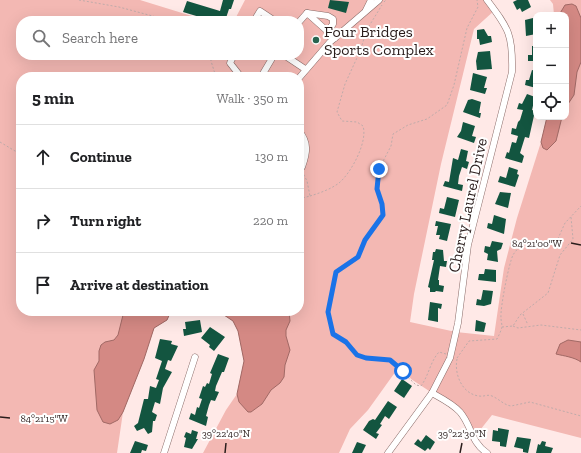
<!DOCTYPE html>
<meta charset="utf-8">
<style>
:root{--surface:#fff;--page:#f6f6f6;--text:#202124;--muted:#757577;--line:#e0e0e0}
body{margin:0;font-family:"Zilla Slab",serif;background:var(--page);color:var(--text)}
.controls{position:absolute;right:12px;top:12px;display:grid;overflow:hidden;border-radius:8px;box-shadow:0 4px 16px #0002}
.controls button{width:36px;height:36px;display:grid;place-items:center;padding:0;border:0;border-bottom:1px solid var(--line);background:var(--surface);color:var(--text);font:20px sans-serif}
.stop{position:absolute;width:12px;height:12px;margin:-9px;border:3px solid #1a73e8;border-radius:50%;background:#fff}
.stop.end{background:#1a73e8;border-color:#fff;box-shadow:0 1px 4px #0008}
.list{margin:0;padding:0;list-style:none}
h2{display:flex;justify-content:space-between;align-items:center;height:52px;margin:0;padding:0 16px;font-size:17px}
h2 small{font-size:13px;font-weight:400;color:var(--muted)}
.list li{display:grid;grid-template-columns:26px 1fr auto;gap:12px;align-items:center;box-sizing:border-box;height:64px;padding:0 16px;border-top:1px solid var(--line)}
.list b{display:block;font-size:15px;white-space:nowrap}
.list em{font-size:13px;font-style:normal;color:var(--muted)}
.icon{flex:none;width:22px;height:22px;fill:none;stroke:currentColor;stroke-width:2;stroke-linecap:round;stroke-linejoin:round}
.map{position:relative;flex:none;width:581px;height:453px;overflow:hidden}
.search{position:absolute;background:var(--surface);box-shadow:0 4px 16px #0002;left:16px;top:16px;width:288px;height:44px;display:flex;align-items:center;gap:10px;box-sizing:border-box;padding:0 14px;border-radius:16px;color:var(--muted);font-size:15px}
.panel{position:absolute;background:var(--surface);box-shadow:0 4px 16px #0002;left:16px;top:72px;width:288px;height:244px;border-radius:16px}
.map>svg:first-child{display:block}
</style>
<div class="map">
<svg width="581" height="453" viewBox="0 0 581 453">
<rect width="100%" height="100%" fill="#ffe9e7"/>
<!-- green -->
<path fill="#f3b8b3" d="M0,0H140L208,21H21V55H299V21H234L245,0H487L495,10L474,29L441,164L414,294L410,322L456,332L494,336L504,268L517,218L541,142L547,117H566V15H554L553,4L550,0H581V438L492,415L473,439L461,412L411,379L401,364L368,410L350,429L339,453H203L226,410L237,394L244,361L238,331L233,321L218,311H299V77H21V311H171L167,320L154,328L144,359L123,412L117,453H0Z"/>
<!-- water -->
<g fill="#d48984" stroke="#a16965">
<path d="M572,4L576,6L581,18V62L577,72L574,95L566,107V15H559L565,5Z"/>
<path d="M547,117H562L556,141L547,150L543,148L541,142Z"/>
<path d="M124,311H171L167,320L154,328L144,359L123,412L118,420L110,424L103,422L97,410L94,370L99,361V351L101,345L105,342L114,340L118,335Z"/>
<path d="M218,311H289L290,321L286,330V336L290,350L285,365L284,377L280,383L271,390L262,404L251,412H248L239,402L237,394L244,361L238,331L233,321Z"/>
<path d="M568,340L581,342V362C574,357 564,356 556,354L560,344Z"/>
</g>
<!-- building -->
<g fill="#135540">
<path d="M223,0H234L231,9H229L225,21H213L183,12L187,1L220,11Z"/>
<path d="M330,0L349,2L346,13L328,8Z"/>
<path d="M517,0H528L531,7L522,12L520,8L517,10L513,2Z"/>
<path d="M533,18L534,22H536V34L526,36L525,20Z"/>
<path d="M484,29L488,36H491L492,42L480,45L479,39H477V30Z"/>
<path d="M532,46H536V61H528V55H532Z"/>
<path d="M490,51L492,69L477,70L476,61L478,52Z"/>
<path d="M532,70L536,71V88L525,85L526,80H529Z"/>
<path d="M473,73L487,77L484,88H487L485,94L470,90Z"/>
<path d="M527,94L535,97L532,110L535,111L529,138L525,137L520,153L524,156L522,163L505,158L507,152L509,153L512,142L516,143L518,136L511,134L512,128L516,129L518,122L520,120L523,110L517,109L519,103L522,104Z"/>
<path d="M472,99L481,102L479,113H481L480,118L463,112L468,100Z"/>
<path d="M463,122L475,126L472,136L476,137L474,143L457,137L461,131Z"/>
<path d="M461,149L468,151L466,161L469,162L467,169L462,167L459,176L458,184L463,185L462,191L443,186L445,181L449,182L453,158L458,160Z"/>
<path d="M509,167L518,170L517,174L519,175L515,187L498,182L500,176L506,178Z"/>
<path d="M500,192L511,193L508,208L495,204Z"/>
<path d="M447,197L459,200L455,217L439,213L440,208L444,209Z"/>
<path d="M494,215L506,219L504,234L487,228L488,223L492,224Z"/>
<path d="M436,221L451,224L447,241L439,239L440,235H436L438,226H435Z"/>
<path d="M492,241L503,243L501,249L497,251L498,262L487,260L488,254L484,252L485,246L490,247Z"/>
<path d="M436,249L443,250L444,261H447L446,267L440,266L438,280H439V285L444,286L443,292L436,291L435,292H430V288L428,287L434,260H432L433,252H435Z"/>
<path d="M485,269L496,270V282L478,280L479,274H484Z"/>
<path d="M483,290L493,291L491,304L484,306L476,305L477,299L481,300Z"/>
<path d="M430,302L442,304L441,309L438,308V322L428,320Z"/>
<path d="M200,320L202,332L184,336L183,329H186L185,322Z"/>
<path d="M476,320L486,323L484,332L475,331Z"/>
<path d="M210,327L225,337L214,351L209,347L210,345L201,338Z"/>
<path d="M160,339L172,341L171,344L178,346L171,361L168,360L165,369L172,372L163,388L160,404L155,402L152,412L157,415L155,421H153L152,432L148,434L144,428L137,431L134,426L138,423L144,399H148L150,386L156,388L159,380L156,379L162,361L155,358Z"/>
<path d="M218,354L229,358L224,372H222L216,386L215,391L219,392L215,401L211,400L209,405L206,416L208,417L206,426L189,419L191,413L195,415L197,407L199,408L202,399L199,398L203,386L205,387L207,383L209,384L212,374L210,373Z"/>
<path d="M402,379L412,386L404,398L394,391Z"/>
<path d="M388,401L397,407L389,419L385,416L380,424L382,425L376,433L379,434L376,439L363,430L369,421L373,419L375,420Z"/>
<path d="M498,428L509,430L506,447L500,446V442L492,441L493,430L498,431Z"/>
<path d="M192,430L198,432L196,439H198L192,449L184,447L186,438L184,437L186,432L191,434Z"/>
<path d="M426,435L435,442L430,450L428,448L425,451L414,444L418,439L421,442Z"/>
<path d="M517,437L531,439L528,453L523,452V449L514,447Z"/>
<path d="M135,441L148,445L146,451L142,450L141,453H130Z"/>
<path d="M542,441L546,442L545,446L553,448L551,453H536L538,444L540,445Z"/>
<path d="M357,442L366,445L362,453H352Z"/>
</g>
<g fill="none" stroke-linecap="round" stroke-linejoin="round">
<defs>
<g id="minor">
<path d="M366,10L371,0"/>
<path d="M307,13L328,16L333,19V24L328,31"/>
<path d="M254,21L260,11L275,21"/>
<path d="M299,22L307,13L335,38"/>
<path d="M234,55L230,63L241,77"/>
<path d="M284,55L305,69"/>
<path d="M261,77L274,55"/>
<path d="M299,78L330,42L379,0"/>
<path d="M299,131C309,143 307,153 302,167"/>
<path d="M432,393C441,398 453,404 460,412C472,426 470,441 487,453"/>
<path d="M164,453L195,357"/>
<path d="M388,453L432,393L450,358L458,323L468,245L512,72C513,35 509,29 487,0"/>
</g>
</defs>
<!-- minor casing -->
<use href="#minor" stroke="#896a67" stroke-width="7"/>
<!-- path -->
<g stroke="#bfabaa" stroke-width="1" stroke-dasharray="2 2" stroke-linecap="butt">
<path d="M79,0L119,7L171,21"/>
<path d="M384,2L386,0"/>
<path d="M211,55V61L216,77"/>
<path d="M0,142L15,151L21,152"/>
<path d="M310,196C320,193 331,189 339,183C351,173 368,142 363,126L357,122L342,121L337,112L345,84L361,49L366,31L382,5"/>
<path d="M299,199L310,196L307,181L303,173"/>
<path d="M523,314L528,325"/>
<path d="M513,326L518,328L541,325L581,330"/>
<path d="M502,327L513,326L520,315L548,293L560,255L573,239L571,217"/>
<path d="M446,354L439,352C430,362 429,375 421,386L416,385L390,360C381,358 372,360 364,358C357,356 341,339 333,334L328,312L336,272L358,257L365,240L383,215L382,204L377,189L379,169L391,146L393,134L408,125L427,119L447,105L454,85L467,28L478,7L477,0"/>
<path d="M457,358L469,341L497,339C499,335 501,331 502,327C502,324 501,321 501,318C500,308 509,263 513,255C516,250 521,245 527,243C541,237 546,246 556,243L565,223L581,206"/>
<path d="M457,359C454,374 462,394 479,396C484,397 487,394 492,396C499,399 504,405 511,406L530,402L581,416"/>
</g>
<!-- minor -->
<use href="#minor" stroke="#fff" stroke-width="6"/>
</g>
<g fill="none" stroke-linecap="round" stroke-linejoin="round">
<!-- route -->
<path stroke="#1a73e8" stroke-width="5" d="M379,169L377,189L382,204L383,215L365,240L358,257L336,272L328,312L333,334L346,342L357,355L366,358L390,360L403,371"/>
</g>
<!-- ticks -->
<path fill="none" stroke="#2a1d1c" stroke-width="1.5" d="M571,243L581,245M0,417L10,418M225,453L226,443M460,453L462,443"/>
<!-- markers -->
<circle fill="#296550" stroke="#fff" stroke-width="1.5" cx="316" cy="40" r="4"/>
<g text-anchor="middle" stroke-width="4" stroke-linejoin="round" paint-order="stroke">
<!-- poi labels -->
<g font-size="16" fill="#2a1d1c" stroke="#fff" text-anchor="start">
<text x="324" y="37">Four Bridges<tspan x="324" dy="18">Sports Complex</tspan></text>
</g>
<!-- street labels -->
<g font-size="16" fill="#2a1d1c" stroke="#fff">
<text transform="translate(467 205) rotate(-78)" y="6">Cherry Laurel Drive</text>
</g>
</g>
<g font-size="10" text-anchor="middle" fill="#2a1d1c" stroke="#fff" stroke-width="4" stroke-linejoin="round" paint-order="stroke">
<text x="537" y="247">84°21'00"W</text>
<text x="44" y="422">84°21'15"W</text>
<text x="226" y="437">39°22'40"N</text>
<text x="462" y="437">39°22'30"N</text>
</g>
</svg>
<div class="controls">
<button>+</button>
<button>−</button>
<button><svg class="icon" aria-label="locate" viewBox="0 0 24 24"><circle cx="12" cy="12" r="6"/><path d="M12 2v4M12 18v4M2 12h4M18 12h4"/></svg></button>
</div>
<div class="stop" style="left:403px;top:371px"></div>
<div class="stop end" style="left:379px;top:169px"></div>
<div class="search"><svg class="icon" aria-label="search" viewBox="0 0 24 24"><circle cx="10" cy="10" r="6"/><path d="M15 15l6 6"/></svg>Search here</div>
<section class="panel">
<h2>5 min<small>Walk · 350 m</small></h2>
<ul class="list">
<li><svg class="icon" aria-label="ahead" viewBox="0 0 24 24"><path d="M12 20V5M6 11l6-6 6 6"/></svg><div><b>Continue</b></div><em>130 m</em></li>
<li><svg class="icon" aria-label="right" viewBox="0 0 24 24"><path d="M7 20v-9h11M14 6l5 5-5 5"/></svg><div><b>Turn right</b></div><em>220 m</em></li>
<li><svg class="icon" aria-label="arrive" viewBox="0 0 24 24"><path d="M6 21V4h12l-3 4 3 4H6"/></svg><div><b>Arrive at destination</b></div></li>
</ul>
</section>
</div>
